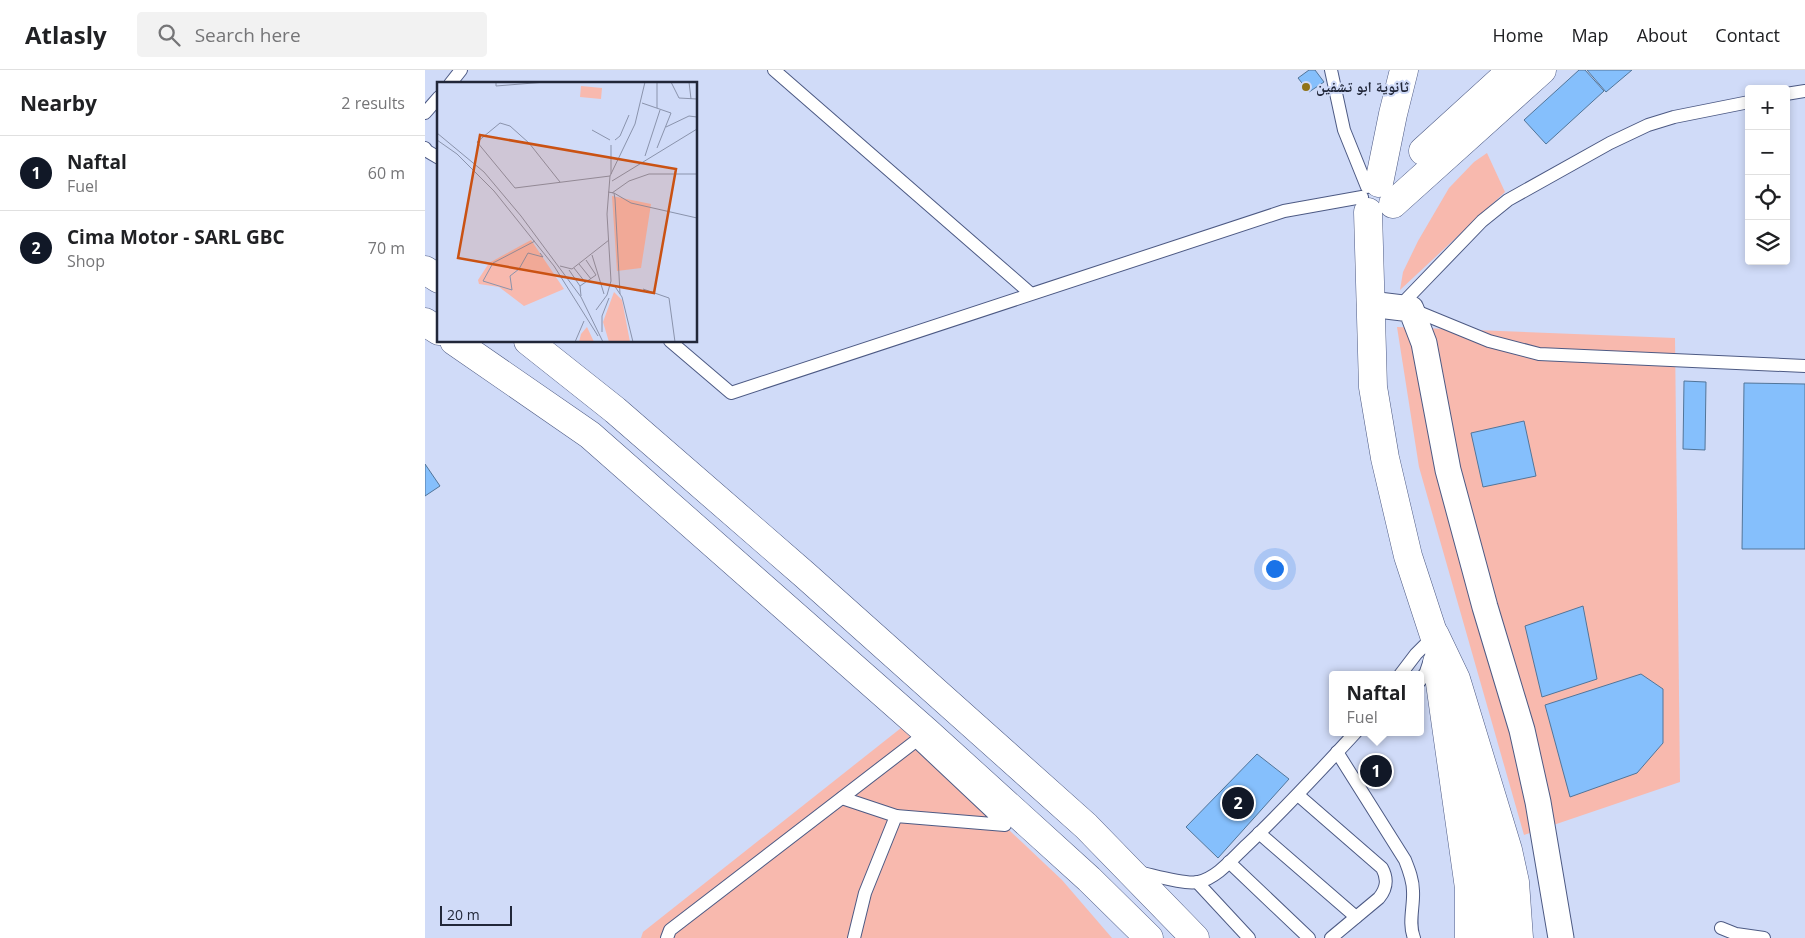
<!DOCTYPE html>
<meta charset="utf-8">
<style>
:root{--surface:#fff;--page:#f2f2f2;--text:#202124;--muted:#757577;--line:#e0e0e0;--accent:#111827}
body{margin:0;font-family:"Open Sans","Noto Naskh Arabic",sans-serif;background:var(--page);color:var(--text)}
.controls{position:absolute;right:15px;top:15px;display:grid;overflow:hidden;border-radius:5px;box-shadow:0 2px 8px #0003}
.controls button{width:45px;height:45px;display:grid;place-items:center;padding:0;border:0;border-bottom:1px solid var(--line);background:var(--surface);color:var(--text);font:25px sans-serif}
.scale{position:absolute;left:15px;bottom:12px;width:72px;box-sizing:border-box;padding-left:5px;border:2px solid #212739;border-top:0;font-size:14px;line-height:18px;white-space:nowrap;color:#212739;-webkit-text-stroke:4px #d0dbf8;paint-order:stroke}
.you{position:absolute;left:849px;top:498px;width:18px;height:18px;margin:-12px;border:4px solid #fff;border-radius:50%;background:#1a73e8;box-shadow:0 0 0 8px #1a73e833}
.badge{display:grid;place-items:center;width:32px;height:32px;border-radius:50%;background:var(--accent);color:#fff;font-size:16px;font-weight:700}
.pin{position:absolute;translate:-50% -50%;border:2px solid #fff;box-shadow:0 1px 5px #0006}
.popup{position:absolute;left:904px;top:601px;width:95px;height:65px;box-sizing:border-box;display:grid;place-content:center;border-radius:5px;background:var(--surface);filter:drop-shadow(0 1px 4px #0005);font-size:16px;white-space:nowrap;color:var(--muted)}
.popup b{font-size:19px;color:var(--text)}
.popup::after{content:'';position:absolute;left:50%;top:100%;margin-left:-10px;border:10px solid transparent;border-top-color:var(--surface)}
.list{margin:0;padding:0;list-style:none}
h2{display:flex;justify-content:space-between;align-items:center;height:65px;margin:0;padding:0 20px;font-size:21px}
h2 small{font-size:16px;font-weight:400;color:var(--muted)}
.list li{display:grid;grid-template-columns:32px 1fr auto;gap:15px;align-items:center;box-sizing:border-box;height:75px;padding:0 20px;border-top:1px solid var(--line)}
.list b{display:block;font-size:19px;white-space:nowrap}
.list p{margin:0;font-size:16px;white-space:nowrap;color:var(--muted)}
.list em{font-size:16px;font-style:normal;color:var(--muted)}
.icon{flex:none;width:28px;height:28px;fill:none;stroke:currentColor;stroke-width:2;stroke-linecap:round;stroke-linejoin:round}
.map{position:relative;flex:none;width:1380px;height:868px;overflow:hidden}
header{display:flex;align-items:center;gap:30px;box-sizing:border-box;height:70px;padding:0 25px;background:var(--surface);border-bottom:1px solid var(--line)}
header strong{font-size:24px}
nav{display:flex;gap:28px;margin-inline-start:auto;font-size:18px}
.search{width:350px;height:45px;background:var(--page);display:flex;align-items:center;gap:12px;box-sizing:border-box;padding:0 18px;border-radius:5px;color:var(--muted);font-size:19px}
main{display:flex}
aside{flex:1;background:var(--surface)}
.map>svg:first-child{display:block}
</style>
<header>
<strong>Atlasly</strong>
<div class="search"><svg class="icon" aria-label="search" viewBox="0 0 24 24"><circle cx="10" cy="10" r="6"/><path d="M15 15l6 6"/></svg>Search here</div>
<nav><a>Home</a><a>Map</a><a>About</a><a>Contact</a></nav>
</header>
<main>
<aside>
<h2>Nearby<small>2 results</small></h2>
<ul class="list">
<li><span class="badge">1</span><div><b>Naftal</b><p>Fuel</p></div><em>60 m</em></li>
<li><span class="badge">2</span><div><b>Cima Motor - SARL GBC</b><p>Shop</p></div><em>70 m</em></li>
</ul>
</aside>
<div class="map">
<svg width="1380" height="868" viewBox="0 0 1380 868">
<rect width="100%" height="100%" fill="#d0dbf8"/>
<!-- green -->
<g fill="#f8b9ae">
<path d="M1062,83L1080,122L975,220L978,202L993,171L1024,118L1049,92Z"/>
<path d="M972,257L1250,268L1255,712L1099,765L994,397Z"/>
<path d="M476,658L637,810L687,868H216L218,862Z"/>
</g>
<!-- building -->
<g fill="#85bffc" stroke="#527599">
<path d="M884,0H890L899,12L884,22L873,8Z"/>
<path d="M1154,0H1160L1179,21L1121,74L1099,50Z"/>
<path d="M1162,0H1207L1181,22Z"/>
<path d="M1259,311L1281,312L1280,380L1258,379Z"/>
<path d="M1319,313L1380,314V479H1317Z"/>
<path d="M1099,351L1111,406L1058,417L1046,363Z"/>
<path d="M0,394L15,416L0,426Z"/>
<path d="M1158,536L1172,609L1117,627L1100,556Z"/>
<path d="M1216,604L1238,619V673L1212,703L1145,727L1120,635Z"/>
<path d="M832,684L864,709L793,788L761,757Z"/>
</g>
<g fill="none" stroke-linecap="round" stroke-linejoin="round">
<defs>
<g id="service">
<path d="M349,0L605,223"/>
<path d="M906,0L919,60L942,117"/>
<path d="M25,14L36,0"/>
<path d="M1361,24L1380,21"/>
<path d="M0,43L14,27"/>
<path d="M0,78L2,81L14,88"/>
<path d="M973,238L1057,151L1083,130L1185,73L1223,55L1249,47L1324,32"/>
<path d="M986,239L1064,271L1114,284L1380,296"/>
<path d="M245,271L306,323L859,141L937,127"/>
<path d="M975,605L991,584L1010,565"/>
<path d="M995,611L1001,602L1005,590"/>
<path d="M912,682L980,790C984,800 988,810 988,821C989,836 983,853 989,868"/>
<path d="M873,725L957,798C963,809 962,818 954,828L906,868"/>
<path d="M417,728L471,746"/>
<path d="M834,763L931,847"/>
<path d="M804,792L884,868"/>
<path d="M713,802C728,805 760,815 773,812C792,808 808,788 822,775C860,739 895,701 931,662"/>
<path d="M772,812L824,868"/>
<path d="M1296,858L1311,864L1339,868"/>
<path d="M242,868L245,860L496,667"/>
<path d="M429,868L440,823L471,746L580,755L491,671"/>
</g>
<path id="minor" d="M945,234L986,239L999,273L1023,400L1060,537L1097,660L1113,732L1136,868"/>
<g id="secondary">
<path d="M998,81L1087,0"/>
<path d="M954,113L968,44L979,0"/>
<path d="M968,134L1117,0"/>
<path d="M943,142L948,317L960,388L983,486L1016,587"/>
<path d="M1036,665C1052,732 1069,798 1068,868"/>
</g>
<g id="primary">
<path d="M0,200L14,209"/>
<path d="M0,252L14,261"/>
<path d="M29,271L165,365L502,662L664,809L724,868"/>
<path d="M103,271L190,340L380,505L661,756L770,868"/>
<path d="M1010,565L1031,609L1083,780L1090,812L1094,868"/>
<path d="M1012,592L1044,818V868"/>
</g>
</defs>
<!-- service casing -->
<use href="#service" stroke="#4d5a84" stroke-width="14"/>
<!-- minor casing -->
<use href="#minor" stroke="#4d5a84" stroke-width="27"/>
<!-- secondary casing -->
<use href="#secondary" stroke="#4d5a84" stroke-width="29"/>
<!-- primary casing -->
<use href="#primary" stroke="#4d5a84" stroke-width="29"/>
<!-- service -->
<use href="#service" stroke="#fff" stroke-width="12"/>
<!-- minor -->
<use href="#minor" stroke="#fff" stroke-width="25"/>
<!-- secondary -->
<use href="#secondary" stroke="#fff" stroke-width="28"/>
<!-- primary -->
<use href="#primary" stroke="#fff" stroke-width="28"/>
</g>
<!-- markers -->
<circle fill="#907419" stroke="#d0dbf8" stroke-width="2" cx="881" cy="17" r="5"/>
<g text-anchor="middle" stroke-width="4" stroke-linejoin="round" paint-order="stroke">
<!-- poi labels -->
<g font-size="15" font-weight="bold" fill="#212739" stroke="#d0dbf8" text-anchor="start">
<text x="891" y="22">ثانوية ابو تشفين</text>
</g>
</g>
<!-- overview -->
<g transform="translate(12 12)">
<rect width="260" height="260" fill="#d0dbf8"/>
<path d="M144,4L165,6L164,17L143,15ZM175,114L214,122L204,186L180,189ZM94,158L127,207L87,224L62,205L42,202L41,198L52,181ZM177,210L185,218L193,260H172L166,240ZM150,245L157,260H142L144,252Z" fill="#f8b9ae"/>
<path fill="none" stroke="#8a93ac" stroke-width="1" d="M59,0V4L109,0M234,0L242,16L260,17M252,0L254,17M205,21L234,31L220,66M220,26V0M229,45L252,34L260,35M155,48L173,58M0,51L47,90L84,134L144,215L166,260M0,58L20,72L57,109L117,184L161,254M178,58L183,54L192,33M208,74L223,28M174,92V63M175,99L260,47M123,100L92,61L73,44L63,41L40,60L78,106L173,94M171,110L177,111L178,117L183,212M175,111L192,99L212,92H260M177,111L194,121L260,136M98,159L56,181L46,199L75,208L73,194L82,187L91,171L106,175L103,171M155,173L167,212M142,182L154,197M123,184L135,187L172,158M137,186L148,200M132,188L143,204M177,203L185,215L196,260M206,207L232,216L238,260M144,214L143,204L159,193L149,178M159,228L170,213L174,199L170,132L173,94L198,42L208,0M165,250V234L172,216M138,260L147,239"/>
<path fill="#ca5213" fill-opacity="0.15" stroke="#ca5213" stroke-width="2.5" d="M43,53L239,87L217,211L21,176Z"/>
<rect width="260" height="260" fill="none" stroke="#212739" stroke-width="2.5"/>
</g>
</svg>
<div class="controls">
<button>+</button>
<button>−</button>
<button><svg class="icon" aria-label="locate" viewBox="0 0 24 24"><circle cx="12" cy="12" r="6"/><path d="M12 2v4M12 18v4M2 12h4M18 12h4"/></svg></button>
<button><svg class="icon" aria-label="layers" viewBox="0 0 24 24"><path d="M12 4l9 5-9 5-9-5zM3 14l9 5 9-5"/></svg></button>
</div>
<div class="scale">20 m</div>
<div class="you"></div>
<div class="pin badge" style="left:951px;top:701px">1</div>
<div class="popup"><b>Naftal</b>Fuel</div>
<div class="pin badge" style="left:813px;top:733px">2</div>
</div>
</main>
